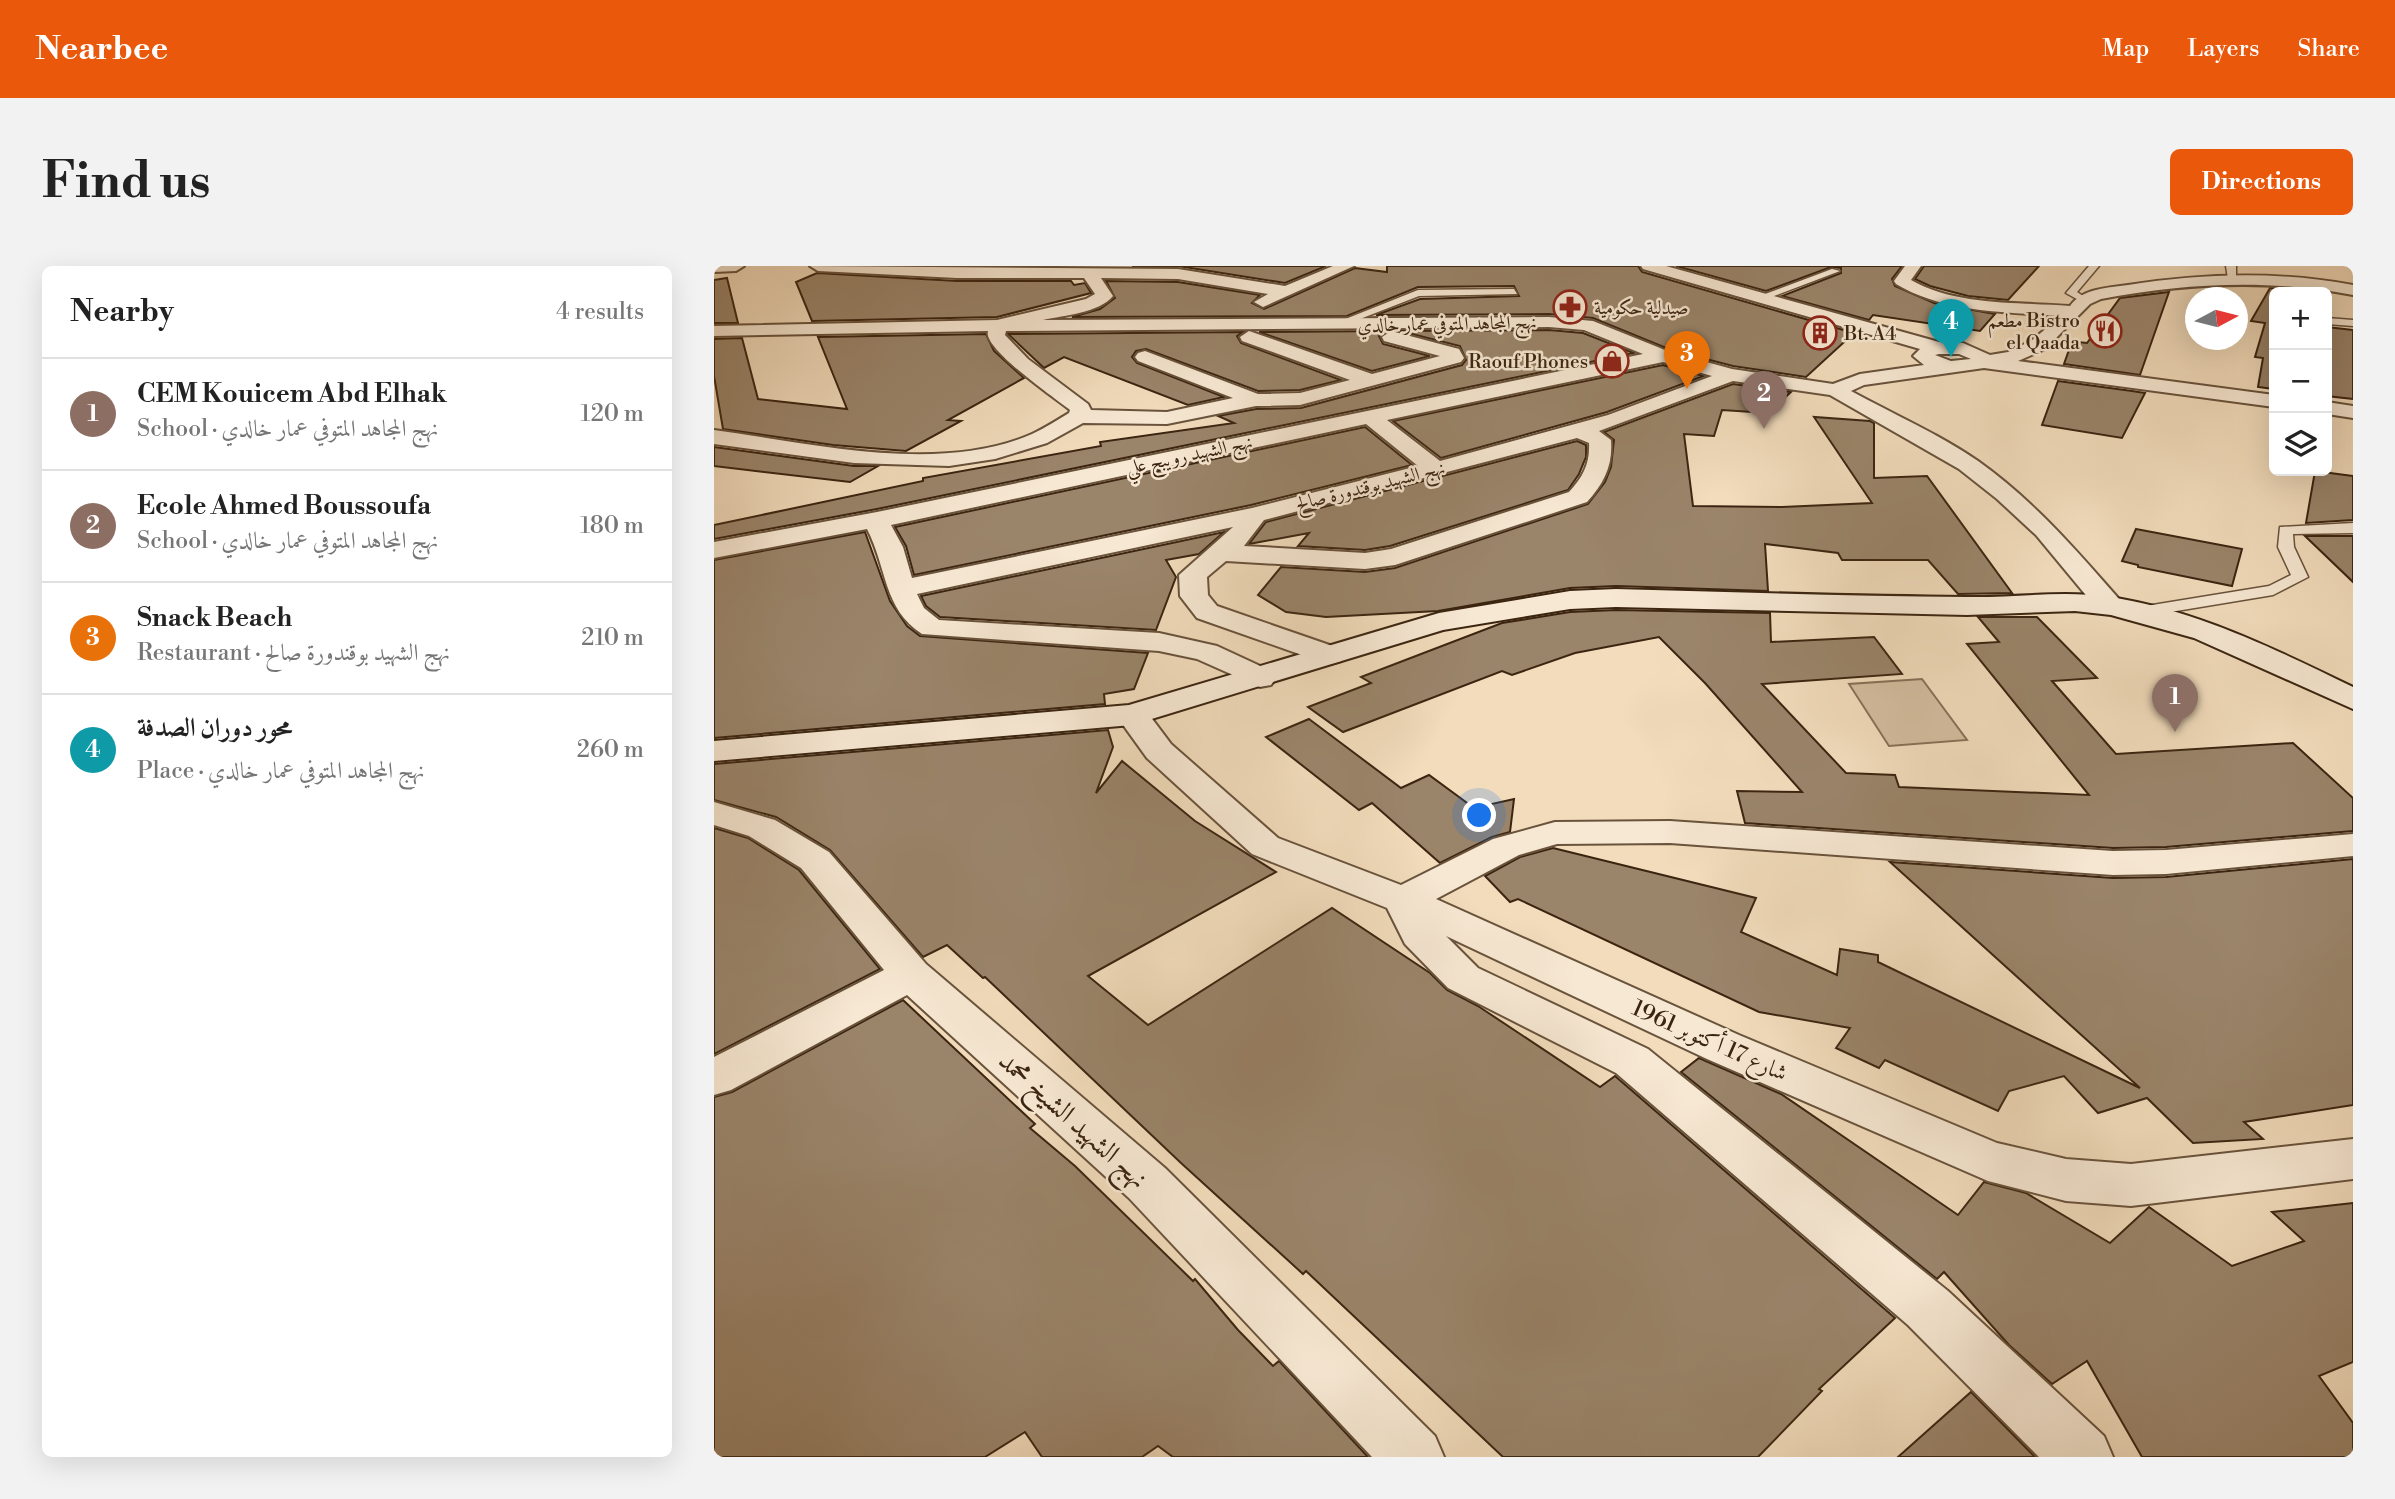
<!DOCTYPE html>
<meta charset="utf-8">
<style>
:root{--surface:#fff;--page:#f2f2f2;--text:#222;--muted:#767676;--line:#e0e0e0;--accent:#ea580c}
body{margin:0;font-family:"Libre Bodoni",Amiri,serif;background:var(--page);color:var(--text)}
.controls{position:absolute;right:21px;top:21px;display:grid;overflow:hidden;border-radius:10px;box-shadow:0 7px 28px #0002}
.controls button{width:63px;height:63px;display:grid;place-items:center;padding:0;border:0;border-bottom:2px solid var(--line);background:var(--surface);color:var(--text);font:35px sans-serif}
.compass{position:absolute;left:1471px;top:21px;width:63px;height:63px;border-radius:50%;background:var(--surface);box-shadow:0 7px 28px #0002;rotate:83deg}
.you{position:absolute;left:766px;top:550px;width:24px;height:24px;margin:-18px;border:5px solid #fff;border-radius:50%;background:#1a73e8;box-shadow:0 0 0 10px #1a73e833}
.badge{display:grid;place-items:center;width:46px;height:46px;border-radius:50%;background:var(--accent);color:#fff;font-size:23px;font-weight:700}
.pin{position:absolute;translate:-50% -58px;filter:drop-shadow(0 2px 4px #0008)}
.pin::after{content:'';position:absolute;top:37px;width:24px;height:21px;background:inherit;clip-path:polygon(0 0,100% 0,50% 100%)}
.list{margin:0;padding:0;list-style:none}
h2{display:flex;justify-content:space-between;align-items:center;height:91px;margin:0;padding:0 28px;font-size:30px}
h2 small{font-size:23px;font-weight:400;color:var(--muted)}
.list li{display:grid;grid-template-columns:46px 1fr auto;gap:21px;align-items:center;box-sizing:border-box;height:112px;padding:0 28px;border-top:2px solid var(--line)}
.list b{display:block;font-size:26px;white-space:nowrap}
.list p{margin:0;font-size:23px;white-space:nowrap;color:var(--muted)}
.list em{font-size:23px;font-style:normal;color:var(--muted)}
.icon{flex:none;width:38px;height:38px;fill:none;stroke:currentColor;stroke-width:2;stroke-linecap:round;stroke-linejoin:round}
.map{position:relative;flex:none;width:1639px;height:1191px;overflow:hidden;border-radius:10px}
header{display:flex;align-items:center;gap:42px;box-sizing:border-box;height:98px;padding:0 35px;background:var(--accent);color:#fff}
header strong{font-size:33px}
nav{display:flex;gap:38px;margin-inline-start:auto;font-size:24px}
.intro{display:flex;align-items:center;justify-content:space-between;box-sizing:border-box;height:168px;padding:0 42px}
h1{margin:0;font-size:49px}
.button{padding:18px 32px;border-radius:10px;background:var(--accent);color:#fff;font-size:24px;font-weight:700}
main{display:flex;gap:42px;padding:0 42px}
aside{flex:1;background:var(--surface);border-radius:10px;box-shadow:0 7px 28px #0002}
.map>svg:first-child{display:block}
</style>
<header>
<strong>Nearbee</strong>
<nav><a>Map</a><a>Layers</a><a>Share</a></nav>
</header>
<div class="intro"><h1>Find us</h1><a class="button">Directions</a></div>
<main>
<aside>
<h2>Nearby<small>4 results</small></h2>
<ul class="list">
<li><span class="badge" style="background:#8d6e63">1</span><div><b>CEM Kouicem Abd Elhak</b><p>School · نهج المجاهد المتوفي عمار خالدي</p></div><em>120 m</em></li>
<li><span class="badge" style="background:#8d6e63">2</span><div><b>Ecole Ahmed Boussoufa</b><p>School · نهج المجاهد المتوفي عمار خالدي</p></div><em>180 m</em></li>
<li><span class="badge" style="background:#e8710a">3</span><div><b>Snack Beach</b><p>Restaurant · نهج الشهيد بوقندورة صالح</p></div><em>210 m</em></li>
<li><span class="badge" style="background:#0f9aa8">4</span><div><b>محور دوران الصدفة</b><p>Place · نهج المجاهد المتوفي عمار خالدي</p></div><em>260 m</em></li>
</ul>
</aside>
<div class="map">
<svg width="1639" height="1191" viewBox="0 0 1639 1191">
<rect width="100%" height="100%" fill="#f2dcbc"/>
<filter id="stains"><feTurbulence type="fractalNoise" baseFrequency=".00286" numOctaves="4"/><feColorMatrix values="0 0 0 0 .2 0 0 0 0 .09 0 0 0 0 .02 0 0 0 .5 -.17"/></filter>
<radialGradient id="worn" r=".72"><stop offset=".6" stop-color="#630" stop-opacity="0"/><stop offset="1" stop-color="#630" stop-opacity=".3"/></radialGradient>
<!-- green -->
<path fill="#d3bd9f" stroke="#877158" stroke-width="2" d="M1208,413L1253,474L1175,480L1135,418Z"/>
<!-- building -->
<g fill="#9a846a" stroke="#3b2511" stroke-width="2">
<path d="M418,0H612L571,17L464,0Z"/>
<path d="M673,0H924L928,6L1140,67L1092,111L1019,100L957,84L879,52L835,48L662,49L706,33L805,30L800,20L704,21L633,50L358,51L386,43L401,32L392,15L464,16L546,29L538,37L550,43L641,2L673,6Z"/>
<path d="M962,0H1188L1178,13L1181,20L1220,37L1281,48L1266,65L1159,49L1155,54L1068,30L1127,7V2L1117,1L1052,25Z"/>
<path d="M1210,0H1325L1294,34L1254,30L1216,20L1201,13Z"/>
<path d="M103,7L243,15H357L360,19L371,17L377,27L283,51L98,55L82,16Z"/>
<path d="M13,12L24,57H0V14Z"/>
<path d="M1556,22L1605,26H1560V123L1544,121L1549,92L1541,91L1551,57L1537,55Z"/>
<path d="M1455,26L1426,109L1350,98L1356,81L1362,82L1364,76L1373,77L1406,32Z"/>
<path d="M1613,61L1639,64V133L1613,130Z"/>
<path d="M835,64L869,67L920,87L163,243L0,273V259L209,215V212L387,180L386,176L520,157L504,150L542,143L587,142L748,99L752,94L746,80L686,65Z"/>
<path d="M673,65L665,70L669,78L716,90L658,105L545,66Z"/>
<path d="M529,66L523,70L527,77L627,114L586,124L544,125L432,83L422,85L418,91L423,97L510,131L474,139L350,91L330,102L294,68Z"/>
<path d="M272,68L280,85L310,112L234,154L247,155L192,185L119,179L9,163L0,110V73L28,72L44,133L133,143L104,71Z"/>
<path d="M949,99L990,110L893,146L727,192L679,155Z"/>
<path d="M1344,115L1418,125L1431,127L1408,172L1328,159Z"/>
<path d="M1019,118L1077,126L1054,147L1008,144L1000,170L970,168L979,240L1068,241L1158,237L1100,151L1156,155L1160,157V212L1213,210L1298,327L1244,328L1214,294H1128L1124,287L1051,278L1054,325L902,320L856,322L724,345L612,351L572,346L544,329L567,301L651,306L681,302L874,238L891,216L897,201L900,174L890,166Z"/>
<path d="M651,161L698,199L537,239L200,309L192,280L181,261Z"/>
<path d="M863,175L872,179V191L865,208L854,224L676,280L651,284L584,280L595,267L535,278L552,256Z"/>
<path d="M0,181L140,200H164L136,216L0,200Z"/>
<path d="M1601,205L1639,210V254L1592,257Z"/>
<path d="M1422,263L1528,283L1518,320L1424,301V299L1408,295Z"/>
<path d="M151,266L176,335L193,360L206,370L434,387L420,423L390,428L391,438L0,472V294Z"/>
<path d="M510,266L485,288L452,294L462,311L442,364L226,351L212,340L207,330Z"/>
<path d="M1591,270H1639V316Z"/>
<path d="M902,344L1056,347L1057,376L1160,371L1188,408L1048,418L1132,507L1181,509L1185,521L1375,529L1253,378L1285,376L1264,351H1323L1383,412L1338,415L1402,488L1579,477L1639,532V565L1452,581L1399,582L1031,557L1023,525L1088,526L991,417L945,371L861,387L798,409L788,405L629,466L594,441L657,417L647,411L788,357L856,346Z"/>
<path d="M595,453L687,522L715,509L760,542L800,533L796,566L778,571L726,597L658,537L645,544L552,471Z"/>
<path d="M394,464L399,481L382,527L408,495L481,555L562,606L374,710L434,759L618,642L716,707L733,724L764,740L886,821L901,810L1181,1052L1105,1123L1108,1125L1044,1191H789L592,1005L589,1008L467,897L271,711L269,712L233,679L209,691L116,584L62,551L0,534V498Z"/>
<path d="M0,562L34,572L85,604L166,703L0,788Z"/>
<path d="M839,582L1042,632L1027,666L1123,709L1126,683L1164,689V696L1426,822L1176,596L1399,612L1452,611L1639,593V839L1530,856L1549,873L1479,877L1433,832L1384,847L1350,810L1295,825L1284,845L1171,794L1165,802L1122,782L1136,762L1045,746L804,633L796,636L771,610L806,591Z"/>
<path d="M189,734L321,858L316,862L361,900L479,1015L481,1013L524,1064L559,1100L565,1095L654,1191H459L444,1180L428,1191H328L311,1166L271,1191H0V831L18,826Z"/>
<path d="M985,792L1067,828L1244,949L1270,916L1312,927L1396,977L1435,941L1518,1000L1590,975L1558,946L1639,937V1096L1605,1110L1639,1157V1191H1428L1373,1095L1338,1118L1295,1079L1230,1006L1223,1013L967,806Z"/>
<path d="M1257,1126L1321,1191H1184Z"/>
</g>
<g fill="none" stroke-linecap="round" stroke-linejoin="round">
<defs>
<g id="service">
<path d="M1375,0H1385L1363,26L1375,34L1370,37L1352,27Z"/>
<path d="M1512,0H1522V15L1514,13Z"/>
<path d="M1118,3L1126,5L1052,33L1043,31Z"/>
<path d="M800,23L803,28L705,30L628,60L619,58L704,24Z"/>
<path d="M1613,52L1639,54V60L1613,58Z"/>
<path d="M1639,257V267L1579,268L1580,281L1594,311L1559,329L1426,351L1417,346L1426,341L1555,320L1577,309L1564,281L1566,261Z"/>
</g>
<g id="minor">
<path d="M0,0H30L22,5L0,6Z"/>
<path d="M96,0L464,3L571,20L619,0H640L549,41L540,36L554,28L464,13L387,12L399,30C385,47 351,49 329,54L835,51L879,55L956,86L1018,103L1119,118L1146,108L1210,99L1199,90L1206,83L929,3L927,0H952L1225,76L1249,77L1276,89L1294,86L1317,75L1347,50C1293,46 1230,47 1182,18L1180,15L1191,0H1207L1197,14C1242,40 1305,36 1356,40C1369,22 1393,22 1414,19C1490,7 1563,5 1639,19V29C1555,13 1472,17 1387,33L1376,38L1331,83L1304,95L1560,129V141L1270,102L1150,119L1137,125C1179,148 1225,168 1264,195C1319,234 1361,283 1405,333L1409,339L1405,345L1395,348L1385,345L1322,269L1283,233L1245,203L1116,129L1019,115L885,165L897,174C899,200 890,217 873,236L681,299L651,303L512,295L493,311L494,329L503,340L627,383L631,389L627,395L616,398L605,395L483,352L466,330L465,309L519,261L203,328L210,342L225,354L445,367L503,380L557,405L562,412L557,419L546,421L483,393L445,385L208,368C169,343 173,301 153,263L0,292V276L163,246L929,88L870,64L835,61L292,65L291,69L314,93L374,138L377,144L453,146L519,132L424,95L421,91L424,87L431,85L544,128L586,127L636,114L528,75L526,71L535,65L658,108L726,90L670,75L668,71L677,65L745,83L750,92L747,96L586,139L542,140L453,158L369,157L333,177L281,193L235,200L140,197L0,178V164C96,177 226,209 318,168C331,162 343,154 355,147L356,144C341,132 268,82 274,65L0,70V60L283,54L372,33L381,28L370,12H243L104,5ZM1225,88H1245L1257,93L1237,95L1221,89ZM949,96L998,110L894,149L726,195L673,154ZM652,158L704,200L538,242L198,312L189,281L177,259ZM863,172L875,177C876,198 869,211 855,226L677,283L651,287L530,280L550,254Z"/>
<path d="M1613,136L1639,140V152L1613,148Z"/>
<path d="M418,439L430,442L457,478L564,572L687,619L779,573L841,556L956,555L1399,585L1452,584L1639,568V590L1452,608L1399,609L956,577L843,578L805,589L722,633L1025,769L1283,877L1352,893L1417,898L1639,873V913L1417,940L1352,935L1274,915L993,793L732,670L764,702L934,783L1234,1025L1390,1170L1399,1191H1325L1194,1059L902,807L734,722L691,678L673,642L538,588L433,492L402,449L406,442Z"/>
<path d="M0,536L61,554L115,586L212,698L451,902L721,1170L730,1191H658L415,932L193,729L17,824L0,829V791L170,704L87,602L35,570L0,559Z"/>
</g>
<path id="secondary" d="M902,323C1019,326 1136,330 1252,331C1300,332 1348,324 1396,331C1482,344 1561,383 1639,421V443L1480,372L1397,349L1361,345L1253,349L902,341L856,343L729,364L418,459L0,495V475L415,439L725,347L856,325Z"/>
</defs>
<!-- service casing -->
<use href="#service" stroke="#69533c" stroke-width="3"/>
<!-- minor casing -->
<use href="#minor" stroke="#69533c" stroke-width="4"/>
<!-- secondary casing -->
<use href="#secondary" stroke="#3b2511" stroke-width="4"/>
<!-- service -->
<use href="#service" fill="#f7e8d3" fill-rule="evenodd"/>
<!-- minor -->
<use href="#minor" fill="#f7e8d3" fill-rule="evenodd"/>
<!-- secondary -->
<use href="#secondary" fill="#f7e8d3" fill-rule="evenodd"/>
</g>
<!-- icons -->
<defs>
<symbol id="pharmacy-ring" viewBox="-11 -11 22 22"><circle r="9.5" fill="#f7e8d3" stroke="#8f2418" stroke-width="1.5"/><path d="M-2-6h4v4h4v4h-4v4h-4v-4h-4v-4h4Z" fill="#8f2418"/></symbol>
<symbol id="restaurant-ring" viewBox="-11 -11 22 22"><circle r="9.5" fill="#f7e8d3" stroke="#8f2418" stroke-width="1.5"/><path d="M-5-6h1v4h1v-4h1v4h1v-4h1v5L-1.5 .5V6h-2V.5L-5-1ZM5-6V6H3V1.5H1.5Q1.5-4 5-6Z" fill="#8f2418"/></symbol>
<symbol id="building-ring" viewBox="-11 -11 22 22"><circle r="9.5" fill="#f7e8d3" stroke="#8f2418" stroke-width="1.5"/><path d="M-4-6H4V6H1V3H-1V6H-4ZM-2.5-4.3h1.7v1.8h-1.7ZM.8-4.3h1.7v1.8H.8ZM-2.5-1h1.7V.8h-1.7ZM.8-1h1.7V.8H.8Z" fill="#8f2418"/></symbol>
<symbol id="shop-ring" viewBox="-11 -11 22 22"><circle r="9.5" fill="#f7e8d3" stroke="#8f2418" stroke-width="1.5"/><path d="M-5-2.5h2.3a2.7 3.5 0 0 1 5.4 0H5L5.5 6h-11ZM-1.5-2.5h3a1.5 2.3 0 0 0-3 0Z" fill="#8f2418"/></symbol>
</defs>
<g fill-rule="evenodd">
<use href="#pharmacy-ring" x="837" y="22" width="38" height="38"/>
<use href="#restaurant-ring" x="1372" y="46" width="38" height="38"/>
<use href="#building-ring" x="1087" y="48" width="38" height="38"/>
<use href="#shop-ring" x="879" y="76" width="38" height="38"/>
</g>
<g text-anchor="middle" stroke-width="5" stroke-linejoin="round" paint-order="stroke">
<!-- far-poi labels -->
<g font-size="19" fill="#3b2511" stroke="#f7e8d3" text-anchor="start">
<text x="880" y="48">صيدلية حكومية</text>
<text x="1366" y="61" text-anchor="end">مطعم Bistro<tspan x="1366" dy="22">el Qaada</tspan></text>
<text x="1130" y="74">Bt. A4</text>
<text x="874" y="102" text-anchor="end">Raouf Phones</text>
</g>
<!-- far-street labels -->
<g font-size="19" fill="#3b2511" stroke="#f7e8d3">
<text transform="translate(733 57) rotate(-1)" y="7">نهج المجاهد المتوفي عمار خالدي</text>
<text transform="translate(475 188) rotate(-12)" y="7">نهج الشهيد رويبح علي</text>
<text transform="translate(656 219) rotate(-14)" y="7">نهج الشهيد بوقندورة صالح</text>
</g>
<!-- street labels -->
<g font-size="23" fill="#3b2511" stroke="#f7e8d3">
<text transform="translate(996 774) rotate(24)" y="8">شارع 17 أكتوبر 1961</text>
</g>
<!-- near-street labels -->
<g font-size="28" fill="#3b2511" stroke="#f7e8d3">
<text transform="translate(360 853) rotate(42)" y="10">نهج الشهيد الشيخ محمد</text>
</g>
</g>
<rect width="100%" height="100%" filter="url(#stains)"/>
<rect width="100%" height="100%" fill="url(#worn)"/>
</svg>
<div class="controls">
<button>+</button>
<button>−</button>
<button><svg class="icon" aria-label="layers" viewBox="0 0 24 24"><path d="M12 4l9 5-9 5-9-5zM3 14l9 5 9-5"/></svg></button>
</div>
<svg class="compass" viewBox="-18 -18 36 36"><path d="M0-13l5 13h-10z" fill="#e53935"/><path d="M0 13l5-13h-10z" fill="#767676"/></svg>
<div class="you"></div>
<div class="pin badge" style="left:1461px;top:466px;background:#8d6e63">1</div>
<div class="pin badge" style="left:1050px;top:163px;background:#8d6e63">2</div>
<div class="pin badge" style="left:973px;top:123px;background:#e8710a">3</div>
<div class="pin badge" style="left:1237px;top:91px;background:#0f9aa8">4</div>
</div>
</main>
